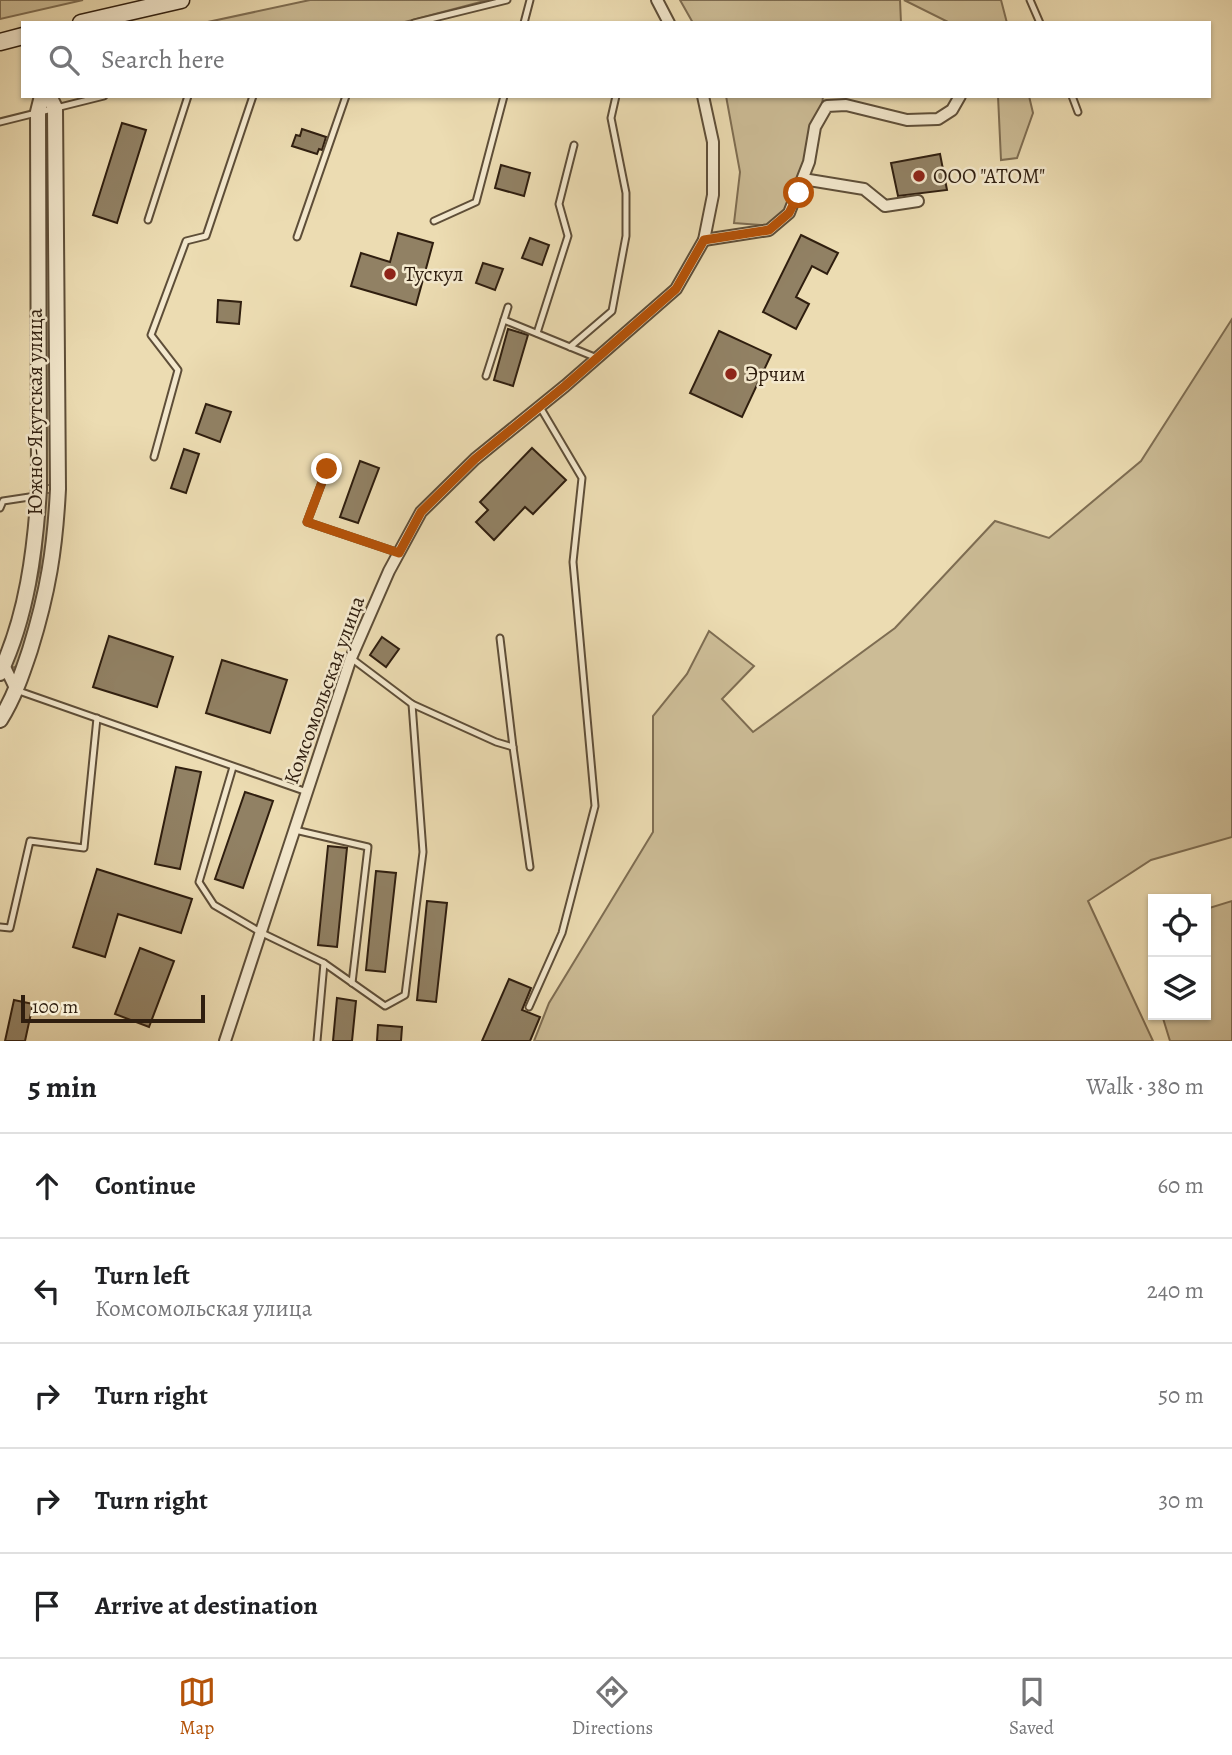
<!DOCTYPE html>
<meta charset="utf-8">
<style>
:root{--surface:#fff;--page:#f6f6f6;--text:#202124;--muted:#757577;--line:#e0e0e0;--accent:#b45309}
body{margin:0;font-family:Alegreya,serif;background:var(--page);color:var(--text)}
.controls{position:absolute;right:21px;bottom:21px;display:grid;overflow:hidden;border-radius:0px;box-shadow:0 2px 5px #0004}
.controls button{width:63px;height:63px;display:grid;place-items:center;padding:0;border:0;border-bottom:2px solid var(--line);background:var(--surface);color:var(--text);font:35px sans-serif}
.scale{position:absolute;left:21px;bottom:18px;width:184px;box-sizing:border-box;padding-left:7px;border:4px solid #2f1e0f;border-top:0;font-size:19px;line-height:24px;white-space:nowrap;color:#2f1e0f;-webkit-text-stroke:5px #f3e8cd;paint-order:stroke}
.stop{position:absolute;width:21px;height:21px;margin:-16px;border:5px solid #b45309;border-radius:50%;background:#fff}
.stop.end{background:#b45309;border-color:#fff;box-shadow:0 2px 7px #0008}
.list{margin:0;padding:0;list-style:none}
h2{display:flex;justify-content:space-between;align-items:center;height:91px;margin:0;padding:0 28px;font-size:30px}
h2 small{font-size:23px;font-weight:400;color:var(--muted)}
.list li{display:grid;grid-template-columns:46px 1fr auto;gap:21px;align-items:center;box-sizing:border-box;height:105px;padding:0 28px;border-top:2px solid var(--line)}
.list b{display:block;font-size:26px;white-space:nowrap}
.list p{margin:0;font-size:23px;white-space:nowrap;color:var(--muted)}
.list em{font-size:23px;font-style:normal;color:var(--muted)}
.icon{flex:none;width:38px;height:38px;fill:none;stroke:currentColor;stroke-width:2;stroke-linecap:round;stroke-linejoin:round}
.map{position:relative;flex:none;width:1232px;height:1041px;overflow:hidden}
.search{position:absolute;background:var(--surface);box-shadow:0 2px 5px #0004;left:21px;right:21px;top:21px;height:77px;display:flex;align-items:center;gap:18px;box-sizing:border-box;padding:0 24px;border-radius:0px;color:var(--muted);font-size:26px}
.sheet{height:616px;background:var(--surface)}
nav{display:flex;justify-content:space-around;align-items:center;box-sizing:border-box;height:98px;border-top:2px solid var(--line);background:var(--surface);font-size:19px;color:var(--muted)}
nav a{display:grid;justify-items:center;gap:4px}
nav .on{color:var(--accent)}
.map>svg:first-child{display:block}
</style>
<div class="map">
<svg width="1232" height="1041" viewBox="0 0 1232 1041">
<rect width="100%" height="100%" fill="#ecdcb2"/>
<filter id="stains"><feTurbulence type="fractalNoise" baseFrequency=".00286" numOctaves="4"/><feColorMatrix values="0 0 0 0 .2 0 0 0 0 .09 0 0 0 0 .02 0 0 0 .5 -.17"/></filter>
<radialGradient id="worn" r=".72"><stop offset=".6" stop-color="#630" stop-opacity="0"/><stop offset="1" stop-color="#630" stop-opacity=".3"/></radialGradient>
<!-- green -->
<g fill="#ccbc96" stroke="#7e6d52" stroke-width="2">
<path d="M0,0H83L0,19Z"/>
<path d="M310,0H488L401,23H203Z"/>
<path d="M680,0H900L901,23H693Z"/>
<path d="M904,0H1001L1007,23H950Z"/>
<path d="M726,96H823L821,116L803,179L775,226L734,223L740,172Z"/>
<path d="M998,96H1029L1033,113L1017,158L1001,160Z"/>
<path d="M46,131H50L52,485H46Z"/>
<path d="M1232,319V837L1151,860L1088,901L1153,1041H534L549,1003L653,832V716L687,674L709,631L754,666L722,699L753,732L895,628L995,521L1049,538L1141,461Z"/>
<path d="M46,493H51L49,534L35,613L17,666L13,668L11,664L29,612L40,568Z"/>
<path d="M1232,901V1041H1170L1162,1015H1206V909Z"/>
</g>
<!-- building -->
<g fill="#918164" stroke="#2f1e0f" stroke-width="2">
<path d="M122,123L146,130L117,223L93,215Z"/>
<path d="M302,129L326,137L322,150L319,149L317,154L292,146L296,135L300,136Z"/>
<path d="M940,154L947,190L898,196L891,163Z"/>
<path d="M501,165L530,173L524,196L495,188Z"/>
<path d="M398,233L433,243L416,305L351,286L361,253L390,262Z"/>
<path d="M801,235L838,253L827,274L812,266L796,297L809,304L796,329L763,312Z"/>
<path d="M530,238L549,245L542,265L522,258Z"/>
<path d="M483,263L503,269L495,290L476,283Z"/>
<path d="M218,300L241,302L239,324L217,322Z"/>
<path d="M508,329L528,335L513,386L494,380Z"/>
<path d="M719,331L771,355L742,417L690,393Z"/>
<path d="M206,404L231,412L220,442L196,433Z"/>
<path d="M532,448L566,480L533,514L525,507L494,540L476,522L488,510L480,502Z"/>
<path d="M184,449L199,454L186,493L171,488Z"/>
<path d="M360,461L379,468L358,523L340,517Z"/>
<path d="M109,636L173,657L157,707L93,687Z"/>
<path d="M382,637L399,649L386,667L370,655Z"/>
<path d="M222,660L287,680L270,733L206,713Z"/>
<path d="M176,767L201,772L180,869L155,864Z"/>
<path d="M245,792L273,801L243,888L215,879Z"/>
<path d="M328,846L347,848L337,947L318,945Z"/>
<path d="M97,869L192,899L181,933L118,914L105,957L73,947Z"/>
<path d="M376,871L396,873L385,972L366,970Z"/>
<path d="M427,901L447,903L436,1002L417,1000Z"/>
<path d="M140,948L174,961L149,1027L115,1014Z"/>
<path d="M509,979L531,988L522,1010L540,1017L530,1041H482Z"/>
<path d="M337,998L356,1001L352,1041H333Z"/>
<path d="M14,1000L33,1004L25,1041H5Z"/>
<path d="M378,1025L402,1027L401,1041H377Z"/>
</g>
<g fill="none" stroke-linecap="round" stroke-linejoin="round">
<defs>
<g id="service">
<path d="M1030,0L1040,23"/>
<path d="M414,23L507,0"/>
<path d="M524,23L530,0"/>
<path d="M1072,96L1078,112"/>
<path d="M0,122L104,96"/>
<path d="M148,220L188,96"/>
<path d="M434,221L476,202L504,96"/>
<path d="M297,237L346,96"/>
<path d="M504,320L597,358"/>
<path d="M537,333L568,236L559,204L574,145"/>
<path d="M570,347L612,311L626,236V193L611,118L616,96"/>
<path d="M486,376L508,307"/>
<path d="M154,457L178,370L151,335L186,241L206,236L253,96"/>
<path d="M327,469L307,522L399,553"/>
<path d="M0,508L3,501L36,496"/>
<path d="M351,658L412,704L496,742L513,747L500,638"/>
<path d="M16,690L307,792"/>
<path d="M513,747L530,867"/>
<path d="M233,767L199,882L214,905L262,933L324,963L385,1006L405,995L423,852L412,704"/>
<path d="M295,830L368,847L352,983"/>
<path d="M0,927L10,928L30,841L84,848L97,718"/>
<path d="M529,1007L562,933L595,806L573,562L582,478L540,407"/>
<path d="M317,1041L324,963"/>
</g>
<g id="minor">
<path d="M657,0L669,23"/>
<path d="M803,179L864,189L885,206L918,201"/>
<path d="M704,240L769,230L789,213L809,162L815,127L827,106L846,105L907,120L938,119L952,110L960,96"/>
<path d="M0,663L4,665L16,690"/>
<path d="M225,1041L351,658L389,571L421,512L475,459L565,386L676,289L704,240L713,195V142L703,96"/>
</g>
<g id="tertiary">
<path d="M0,673C27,616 35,551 39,489L38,112L42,96"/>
<path d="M0,720C14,698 22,674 30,650C48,592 55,549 58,489L55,108L49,96"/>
</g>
<g id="secondary">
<path d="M81,23L181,0"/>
<path d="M0,42L23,36"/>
</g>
</defs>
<!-- service casing -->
<use href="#service" stroke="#5e4e38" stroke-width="9"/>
<!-- minor casing -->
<use href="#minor" stroke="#5e4e38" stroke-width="14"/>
<!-- tertiary casing -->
<use href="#tertiary" stroke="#5e4e38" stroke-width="18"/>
<!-- secondary casing -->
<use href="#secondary" stroke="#2f1e0f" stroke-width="19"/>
<!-- service -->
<use href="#service" stroke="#f3e8cd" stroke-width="5"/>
<!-- minor -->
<use href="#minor" stroke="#f3e8cd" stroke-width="10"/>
<!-- tertiary -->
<use href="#tertiary" stroke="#f3e8cd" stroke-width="14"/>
<!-- secondary -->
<use href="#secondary" stroke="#f3e8cd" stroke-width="16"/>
</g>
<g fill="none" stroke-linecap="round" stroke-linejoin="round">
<!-- route -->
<path stroke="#b45309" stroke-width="9" d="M327,469L307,522L399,553L421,512L475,459L565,386L676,289L704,240L769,230L789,213L799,193"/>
</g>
<!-- markers -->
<g fill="#8f2418" stroke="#f3e8cd" stroke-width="2.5">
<circle cx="919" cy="176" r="7"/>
<circle cx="390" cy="274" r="7"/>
<circle cx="731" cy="374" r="7"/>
</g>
<g text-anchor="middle" stroke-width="5" stroke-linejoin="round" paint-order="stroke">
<!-- poi labels -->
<g font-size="21" fill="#2f1e0f" stroke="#f3e8cd" text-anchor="start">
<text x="933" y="183">ООО "АТОМ"</text>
<text x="404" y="281">Тускул</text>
<text x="745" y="381">Эрчим</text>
</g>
<!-- street labels -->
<g font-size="21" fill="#2f1e0f" stroke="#f3e8cd">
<text transform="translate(35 412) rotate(-90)" y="7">Южно-Якутская улица</text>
<text transform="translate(324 690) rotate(-70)" y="7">Комсомольская улица</text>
</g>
</g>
<rect width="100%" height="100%" filter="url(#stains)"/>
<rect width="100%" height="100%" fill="url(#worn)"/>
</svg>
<div class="controls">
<button><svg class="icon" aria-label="locate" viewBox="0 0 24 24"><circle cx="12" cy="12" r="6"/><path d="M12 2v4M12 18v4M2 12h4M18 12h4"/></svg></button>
<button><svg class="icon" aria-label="layers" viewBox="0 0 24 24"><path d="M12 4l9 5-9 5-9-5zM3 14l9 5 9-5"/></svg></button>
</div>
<div class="scale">100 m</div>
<div class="stop" style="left:799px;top:193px"></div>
<div class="stop end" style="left:327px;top:469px"></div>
<div class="search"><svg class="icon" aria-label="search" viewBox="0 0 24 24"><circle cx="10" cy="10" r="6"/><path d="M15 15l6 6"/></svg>Search here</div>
</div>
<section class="sheet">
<h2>5 min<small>Walk · 380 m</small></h2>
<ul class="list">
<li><svg class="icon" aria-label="ahead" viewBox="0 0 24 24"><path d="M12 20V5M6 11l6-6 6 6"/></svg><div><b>Continue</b></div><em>60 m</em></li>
<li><svg class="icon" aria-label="left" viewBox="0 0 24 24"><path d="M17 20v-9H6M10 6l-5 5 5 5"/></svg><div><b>Turn left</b><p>Комсомольская улица</p></div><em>240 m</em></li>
<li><svg class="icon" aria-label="right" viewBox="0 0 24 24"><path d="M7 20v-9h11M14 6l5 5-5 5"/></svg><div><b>Turn right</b></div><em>50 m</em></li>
<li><svg class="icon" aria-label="right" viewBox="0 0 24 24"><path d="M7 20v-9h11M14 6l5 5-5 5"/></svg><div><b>Turn right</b></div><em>30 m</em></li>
<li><svg class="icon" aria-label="arrive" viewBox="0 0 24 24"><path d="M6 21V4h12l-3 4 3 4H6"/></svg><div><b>Arrive at destination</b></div></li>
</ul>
</section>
<nav>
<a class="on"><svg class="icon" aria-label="map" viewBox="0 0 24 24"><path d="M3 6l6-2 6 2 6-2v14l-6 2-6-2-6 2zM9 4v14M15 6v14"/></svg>Map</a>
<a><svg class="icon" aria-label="directions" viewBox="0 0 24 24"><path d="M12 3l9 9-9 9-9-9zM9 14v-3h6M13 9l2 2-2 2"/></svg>Directions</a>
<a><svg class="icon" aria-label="saved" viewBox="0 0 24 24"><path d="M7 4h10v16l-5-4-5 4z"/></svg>Saved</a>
</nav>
